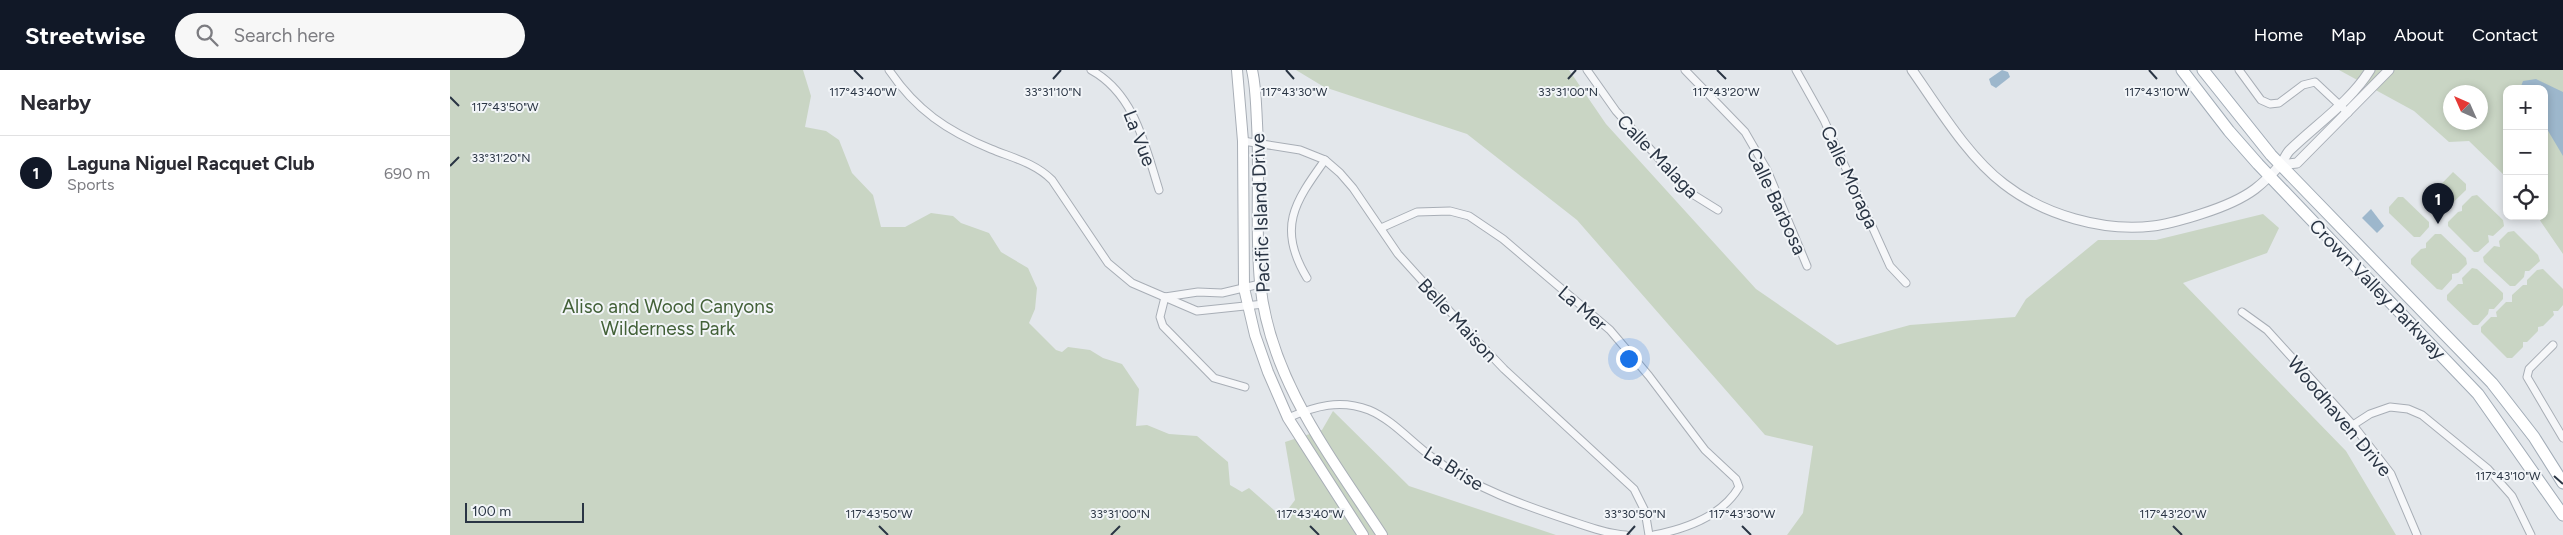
<!DOCTYPE html>
<meta charset="utf-8">
<style>
:root{--surface:#fff;--page:#f7f7f7;--text:#2b2b33;--muted:#7c7c81;--line:#e1e1e2;--accent:#111827}
body{margin:0;font-family:Figtree,sans-serif;background:var(--page);color:var(--text)}
.controls{position:absolute;right:15px;top:15px;display:grid;overflow:hidden;border-radius:10px;box-shadow:0 2px 8px #0003}
.controls button{width:45px;height:45px;display:grid;place-items:center;padding:0;border:0;border-bottom:1px solid var(--line);background:var(--surface);color:var(--text);font:25px sans-serif}
.compass{position:absolute;left:1993px;top:15px;width:45px;height:45px;border-radius:50%;background:var(--surface);box-shadow:0 2px 8px #0003;rotate:315deg}
.scale{position:absolute;left:15px;bottom:12px;width:119px;box-sizing:border-box;padding-left:5px;border:2px solid #2a3544;border-top:0;font-size:14px;line-height:18px;white-space:nowrap;color:#2a3544;-webkit-text-stroke:4px #f2f5f8;paint-order:stroke}
.you{position:absolute;left:1178px;top:288px;width:18px;height:18px;margin:-12px;border:4px solid #fff;border-radius:50%;background:#1a73e8;box-shadow:0 0 0 8px #1a73e833}
.badge{display:grid;place-items:center;width:32px;height:32px;border-radius:50%;background:var(--accent);color:#fff;font-size:16px;font-weight:700}
.pin{position:absolute;translate:-50% -41px;filter:drop-shadow(0 1px 2px #0008)}
.pin::after{content:'';position:absolute;top:26px;width:18px;height:15px;background:inherit;clip-path:polygon(0 0,100% 0,50% 100%)}
.list{margin:0;padding:0;list-style:none}
h2{display:flex;justify-content:space-between;align-items:center;height:65px;margin:0;padding:0 20px;font-size:21px}
h2 small{font-size:16px;font-weight:400;color:var(--muted)}
.list li{display:grid;grid-template-columns:32px 1fr auto;gap:15px;align-items:center;box-sizing:border-box;height:75px;padding:0 20px;border-top:1px solid var(--line)}
.list b{display:block;font-size:19px;white-space:nowrap}
.list p{margin:0;font-size:16px;white-space:nowrap;color:var(--muted)}
.list em{font-size:16px;font-style:normal;color:var(--muted)}
.icon{flex:none;width:28px;height:28px;fill:none;stroke:currentColor;stroke-width:2;stroke-linecap:round;stroke-linejoin:round}
.map{position:relative;flex:none;width:2113px;height:465px;overflow:hidden}
header{display:flex;align-items:center;gap:30px;box-sizing:border-box;height:70px;padding:0 25px;background:var(--accent);color:#fff}
header strong{font-size:24px}
nav{display:flex;gap:28px;margin-inline-start:auto;font-size:18px}
.search{width:350px;height:45px;background:var(--page);display:flex;align-items:center;gap:12px;box-sizing:border-box;padding:0 18px;border-radius:28px;color:var(--muted);font-size:19px}
main{display:flex}
aside{flex:1;background:var(--surface)}
.map>svg:first-child{display:block}
</style>
<header>
<strong>Streetwise</strong>
<div class="search"><svg class="icon" aria-label="search" viewBox="0 0 24 24"><circle cx="10" cy="10" r="6"/><path d="M15 15l6 6"/></svg>Search here</div>
<nav><a>Home</a><a>Map</a><a>About</a><a>Contact</a></nav>
</header>
<main>
<aside>
<h2>Nearby<small></small></h2>
<ul class="list">
<li><span class="badge">1</span><div><b>Laguna Niguel Racquet Club</b><p>Sports</p></div><em>690 m</em></li>
</ul>
</aside>
<div class="map">
<svg width="2113" height="465" viewBox="0 0 2113 465">
<rect width="100%" height="100%" fill="#e3e7eb"/>
<!-- green -->
<g fill="#c9d5c4" fill-rule="evenodd">
<path d="M0,0H353L361,26L355,57L376,61L389,70L402,103L423,125L431,157H455L481,143L503,146L511,153L539,163L551,182L578,198L587,218L585,239L579,253L606,280L612,282L618,277L640,280L653,288L672,294L689,319L686,356L697,355L719,364L747,366L778,392L780,415L792,422L799,418L825,441L836,442L845,430L835,372L872,360L883,341L959,416L1106,465H0Z"/>
<path d="M846,0H1119L1156,54L1306,219L1387,275L1460,255L1565,247L1576,229L1648,170H1706L1813,144L1829,158L1817,183L1733,213L1896,381L1946,465H1337L1353,443L1363,376L1315,365L1127,150L1017,64L874,17Z"/>
<path d="M1889,0H2113V184L2087,146H2094V19H2057V108L2019,71L1999,72L1964,41ZM2000,22H2030V52H2000Z"/>
<path d="M2003,102L2016,114V120L1990,145L1986,146L1973,133Z"/>
<path d="M2027,125L2053,150L2054,156L2043,166L2038,165L2039,172L2028,182H2024L1998,156V152L2008,142L2012,141V136L2022,126Z"/>
<path d="M1948,127H1953L1979,152V157L1970,167H1964L1939,143V137Z"/>
<path d="M2064,161L2088,185L2090,191L2079,201H2075L2074,207L2065,216H2060L2034,192L2033,187L2044,176L2050,177L2049,171L2058,162Z"/>
<path d="M1985,164H1991L2016,188L2017,194L2008,203L2002,204V209L1992,220L1987,219L1961,194V189L1971,179L1976,178V173Z"/>
<path d="M2022,198L2027,199L2053,223V229L2044,239H2039L2038,244L2028,255H2023L1997,230V225L2008,214H2013L2012,208Z"/>
<path d="M2093,199L2113,219V235L2108,241H2103L2104,245L2093,256L2088,257V261L2077,272H2073V277L2062,288H2057L2031,262V257L2041,247H2047L2046,242L2056,232H2062V225L2073,215H2077V210L2087,200Z"/>
</g>
<!-- water -->
<g fill="#9db7cc">
<path d="M1552,0L1558,2L1560,7L1546,18L1541,15L1539,9Z"/>
<path d="M2086,9L2113,22V86L2094,54V19H2070L2073,11Z"/>
<path d="M1921,139L1934,156L1927,163L1912,148Z"/>
</g>
<g fill="none" stroke-linecap="round" stroke-linejoin="round">
<defs>
<g id="minor">
<path d="M439,0C466,40 497,61 541,79C563,88 585,93 602,110L658,193L682,213L747,241L814,234"/>
<path d="M641,0C685,24 695,76 709,120"/>
<path d="M1137,0L1166,41L1239,122L1268,140"/>
<path d="M1235,0L1295,62L1317,100L1357,196"/>
<path d="M1346,0L1374,50L1440,196L1456,213"/>
<path d="M1789,0L1811,30L1820,34L1829,33L1853,15L1865,12L1898,43"/>
<path d="M793,71L850,80L875,90L890,103L903,118L948,184L1014,257L1054,299L1184,419L1195,441L1199,465"/>
<path d="M931,158L967,142L1000,141L1019,146L1053,169L1160,260L1199,306L1255,380L1286,409L1289,417C1272,446 1235,459 1204,465"/>
<path d="M857,208C827,158 844,133 875,90"/>
<path d="M715,227L710,247L713,256L764,308L795,317"/>
<path d="M715,227L748,222L772,223L810,214"/>
<path d="M1792,242L1817,260L1903,355L1941,404L1967,465"/>
<path d="M2103,275L2079,299L2077,307L2113,368"/>
<path d="M838,348C865,336 890,329 919,340C943,350 962,373 983,388C1024,418 1073,435 1121,451C1139,457 1158,464 1176,465"/>
<path d="M1903,355L1920,344L1940,337L1958,339L1972,345L2038,399L2062,426L2081,465"/>
</g>
<g id="tertiary">
<path d="M1462,0C1488,37 1518,87 1554,114C1594,145 1653,162 1703,156C1720,154 1735,149 1751,144C1770,138 1789,131 1805,119C1814,112 1823,103 1830,95C1834,90 1836,84 1840,80C1867,54 1901,31 1920,0"/>
<path d="M1830,95L1847,93L1939,0"/>
</g>
<g id="secondary">
<path d="M787,0L793,71L794,218L805,265L818,302L838,348L913,465"/>
<path d="M802,0C806,17 806,35 807,53C810,106 805,159 810,212C819,308 881,387 932,465"/>
</g>
<g id="primary">
<path d="M1732,0L1779,61L1808,94L2028,324L2113,445"/>
<path d="M1753,0L1821,85L2042,313L2084,367L2113,413"/>
</g>
</defs>
<!-- minor casing -->
<use href="#minor" stroke="#a8aeb6" stroke-width="9"/>
<!-- tertiary casing -->
<use href="#tertiary" stroke="#a8aeb6" stroke-width="11"/>
<!-- secondary casing -->
<use href="#secondary" stroke="#a8aeb6" stroke-width="12"/>
<!-- primary casing -->
<use href="#primary" stroke="#a2acb7" stroke-width="13"/>
<!-- minor -->
<use href="#minor" stroke="#f6f7f9" stroke-width="7"/>
<!-- tertiary -->
<use href="#tertiary" stroke="#f6f7f9" stroke-width="9"/>
<!-- secondary -->
<use href="#secondary" stroke="#fff" stroke-width="10"/>
<!-- primary -->
<use href="#primary" stroke="#fff" stroke-width="11"/>
</g>
<!-- ticks -->
<path fill="none" stroke="#2a3544" stroke-width="2" d="M404,0L413,9M836,0L844,9M1267,0L1276,9M1699,0L1707,9M603,9L611,0M1118,9L1126,0M0,27L9,36M0,96L9,87M2104,406L2113,414M429,456L438,465M860,456L869,465M1292,456L1301,465M1723,456L1732,465M661,465L670,456M1177,465L1185,456"/>
<g text-anchor="middle" stroke-width="4" stroke-linejoin="round" paint-order="stroke">
<!-- street labels -->
<g font-size="19" fill="#2a3544" stroke="#f2f5f8">
<text transform="translate(690 68) rotate(69)" y="7">La Vue</text>
<text transform="translate(1208 86) rotate(46)" y="7">Calle Malaga</text>
<text transform="translate(1400 107) rotate(65)" y="7">Calle Moraga</text>
<text transform="translate(1327 131) rotate(65)" y="7">Calle Barbosa</text>
<text transform="translate(810 143) rotate(-92)" y="7">Pacific Island Drive</text>
<text transform="translate(1928 219) rotate(46)" y="7">Crown Valley Parkway</text>
<text transform="translate(1133 238) rotate(41)" y="7">La Mer</text>
<text transform="translate(1008 250) rotate(47)" y="7">Belle Maison</text>
<text transform="translate(1890 346) rotate(50)" y="7">Woodhaven Drive</text>
<text transform="translate(1004 398) rotate(32)" y="7">La Brise</text>
</g>
<!-- park labels -->
<g font-size="19" fill="#426037" stroke="#f2f5f8">
<text x="218" y="243">Aliso and Wood Canyons<tspan x="218" dy="22">Wilderness Park</tspan></text>
</g>
</g>
<g font-size="12" text-anchor="middle" fill="#2a3544" stroke="#f2f5f8" stroke-width="4" stroke-linejoin="round" paint-order="stroke">
<text x="413" y="26">117°43'40"W</text>
<text x="844" y="26">117°43'30"W</text>
<text x="1118" y="26">33°31'00"N</text>
<text x="1276" y="26">117°43'20"W</text>
<text x="1707" y="26">117°43'10"W</text>
<text x="603" y="26">33°31'10"N</text>
<text x="55" y="41">117°43'50"W</text>
<text x="51" y="92">33°31'20"N</text>
<text x="2058" y="410">117°43'10"W</text>
<text x="429" y="448">117°43'50"W</text>
<text x="670" y="448">33°31'00"N</text>
<text x="860" y="448">117°43'40"W</text>
<text x="1185" y="448">33°30'50"N</text>
<text x="1292" y="448">117°43'30"W</text>
<text x="1723" y="448">117°43'20"W</text>
</g>
</svg>
<div class="controls">
<button>+</button>
<button>−</button>
<button><svg class="icon" aria-label="locate" viewBox="0 0 24 24"><circle cx="12" cy="12" r="6"/><path d="M12 2v4M12 18v4M2 12h4M18 12h4"/></svg></button>
</div>
<svg class="compass" viewBox="-18 -18 36 36"><path d="M0-13l5 13h-10z" fill="#e53935"/><path d="M0 13l5-13h-10z" fill="#7c7c81"/></svg>
<div class="scale">100 m</div>
<div class="you"></div>
<div class="pin badge" style="left:1988px;top:154px">1</div>
</div>
</main>
